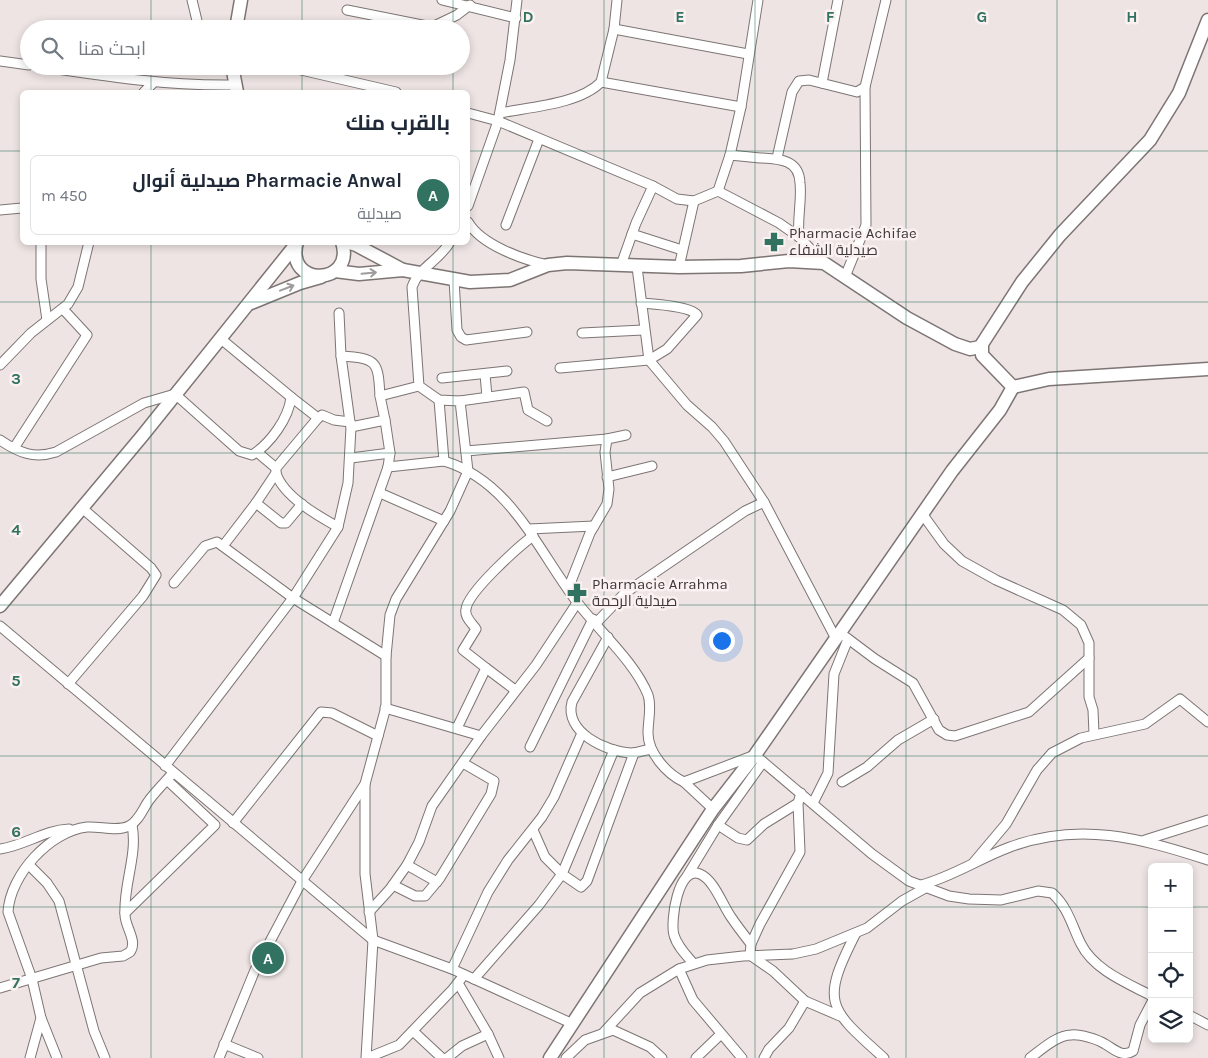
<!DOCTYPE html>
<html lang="ar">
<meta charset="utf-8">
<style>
:root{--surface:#fff;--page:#f2f2f3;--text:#1f2937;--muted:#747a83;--line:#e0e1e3;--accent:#327260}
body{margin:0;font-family:Karla,Cairo,sans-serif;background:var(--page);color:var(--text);direction:rtl}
.controls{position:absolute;right:15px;bottom:15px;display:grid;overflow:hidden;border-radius:8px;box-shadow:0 2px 8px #0003}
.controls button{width:45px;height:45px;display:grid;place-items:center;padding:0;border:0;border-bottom:1px solid var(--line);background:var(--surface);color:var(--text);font:25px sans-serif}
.you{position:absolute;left:721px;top:640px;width:18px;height:18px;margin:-12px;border:4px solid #fff;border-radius:50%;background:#1a73e8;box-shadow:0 0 0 8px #1a73e833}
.badge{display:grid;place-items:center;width:32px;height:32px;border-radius:50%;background:var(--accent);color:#fff;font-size:16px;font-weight:700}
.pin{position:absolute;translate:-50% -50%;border:2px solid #fff;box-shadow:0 1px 5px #0006}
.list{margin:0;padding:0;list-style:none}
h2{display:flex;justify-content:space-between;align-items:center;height:65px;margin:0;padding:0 20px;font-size:21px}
h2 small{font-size:16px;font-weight:400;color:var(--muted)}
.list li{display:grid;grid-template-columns:32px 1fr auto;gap:15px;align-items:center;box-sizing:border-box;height:80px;margin:0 10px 10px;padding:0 10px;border:1px solid var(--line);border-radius:8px}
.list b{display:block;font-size:19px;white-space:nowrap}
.list p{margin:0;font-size:16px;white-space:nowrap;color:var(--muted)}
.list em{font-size:16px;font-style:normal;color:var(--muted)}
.icon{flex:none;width:28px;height:28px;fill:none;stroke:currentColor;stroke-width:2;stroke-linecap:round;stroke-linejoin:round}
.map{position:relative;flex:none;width:1208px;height:1058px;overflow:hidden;direction:ltr}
.search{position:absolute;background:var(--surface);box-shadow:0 2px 8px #0003;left:20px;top:20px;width:450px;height:55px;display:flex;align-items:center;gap:12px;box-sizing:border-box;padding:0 18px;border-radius:28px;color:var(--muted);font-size:19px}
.panel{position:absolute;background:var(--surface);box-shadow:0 2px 8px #0003;left:20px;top:90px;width:450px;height:155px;border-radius:8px;direction:rtl}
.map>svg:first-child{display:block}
</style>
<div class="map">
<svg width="1208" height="1058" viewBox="0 0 1208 1058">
<rect width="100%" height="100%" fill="#ede4e3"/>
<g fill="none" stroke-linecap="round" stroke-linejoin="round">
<defs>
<g id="street">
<path d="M192,0L199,29"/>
<path d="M442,0L516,18"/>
<path d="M347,10L432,27L457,15L470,5"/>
<path d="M614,29L748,54"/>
<path d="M0,61L29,65"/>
<path d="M36,66C102,76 167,86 234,85"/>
<path d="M284,66L396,92"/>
<path d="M601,82L741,107"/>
<path d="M822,83L838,0"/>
<path d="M144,92L153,83"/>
<path d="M468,113L498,121L653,186L677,199L694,201L718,191L779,223L799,237L824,263"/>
<path d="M500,113C530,107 580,104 601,82L614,29L617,0"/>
<path d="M730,155C740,156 750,157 760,158C779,159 799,159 800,183C802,201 797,218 799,237"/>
<path d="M777,158L792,92L799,81L809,80L857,92L865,87L886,0"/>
<path d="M718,191L730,155L741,107L758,0"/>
<path d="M468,206L498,121L510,60L517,0"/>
<path d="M0,210L22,208"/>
<path d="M468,222C481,245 524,260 548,265"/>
<path d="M506,225L539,139"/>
<path d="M632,234L682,250"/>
<path d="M41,242V279L47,320"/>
<path d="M621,265L636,223L653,186"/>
<path d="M679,267L694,201"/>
<path d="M845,277L866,225L865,87"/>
<path d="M454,280L457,330L461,337L466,340L527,332"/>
<path d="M339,313L341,356L350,422"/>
<path d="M582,333L643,330"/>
<path d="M341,356C378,358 378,362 380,396"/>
<path d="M0,365L31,333L68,304L78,287L89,242"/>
<path d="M560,368L649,360L667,349L697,315C690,306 653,304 641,303"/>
<path d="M485,374L487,397"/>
<path d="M442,378L507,371"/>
<path d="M291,397L318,418"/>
<path d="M439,400L444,461"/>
<path d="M460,401L524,392L528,410L547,421"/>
<path d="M0,440C19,453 34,459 56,452L144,403L175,394L239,451L252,455C270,444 289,418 291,397L221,339"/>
<path d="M14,448L87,335L63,309"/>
<path d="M466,451L607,439"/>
<path d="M257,452L276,468"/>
<path d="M351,458L390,453"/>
<path d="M388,467L444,461C511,481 538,551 577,602C598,630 635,662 648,695C652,707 648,720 648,733C648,753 667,774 684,782L755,755L872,854L909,881L949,896L969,899L1001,900L1038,891L1052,893C1068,907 1072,926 1081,944C1094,970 1127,983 1152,996"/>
<path d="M276,473C283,496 318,516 338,527"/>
<path d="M607,477L652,466"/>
<path d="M380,493L444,521"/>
<path d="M764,502L835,637"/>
<path d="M256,503L281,523H286L302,504"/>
<path d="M923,515L944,544L962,561L996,580L1063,610L1081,625L1089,643V697L1093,710L1094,734"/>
<path d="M529,529L594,526"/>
<path d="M223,546L256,503L276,473V468L318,418L322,415L334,420L350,422L351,427L385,420L380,396L419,386"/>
<path d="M174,583L205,546L217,542L293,598L386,656"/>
<path d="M568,589L590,533L607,504L609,489L605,452L607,439L626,435"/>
<path d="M333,623L388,467L390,453L385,420"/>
<path d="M596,623L625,593L745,511L764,502L724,441L712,427L687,405L649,360L637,267"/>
<path d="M0,626L373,940L452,969L573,1024"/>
<path d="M839,632L875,659L913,683L939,730L947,735L955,736L1029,712L1089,658"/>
<path d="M608,637L572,702C564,732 606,752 631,753C638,753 644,750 651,749"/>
<path d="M486,668L515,690"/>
<path d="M68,684L143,596L156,575L151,568L81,507"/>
<path d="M385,708L481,736"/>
<path d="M457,728L486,668L463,650L476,629C472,623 464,617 466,609C468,592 518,547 533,536"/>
<path d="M530,747L593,619"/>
<path d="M614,750L562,874L581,887L587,881L634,753"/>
<path d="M165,766L293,598L338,527L348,483L351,427"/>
<path d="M684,782L713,809"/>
<path d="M842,782L867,767L898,740L934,719"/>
<path d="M365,784V874L373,940L366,1058"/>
<path d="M801,793L798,803L800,852L760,924L751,944L750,955L773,971L805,1001L840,1016"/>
<path d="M813,803L828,773L834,674L848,639"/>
<path d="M233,823L321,712L332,713L378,736"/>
<path d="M718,825L738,838L747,840L764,824L798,803"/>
<path d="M1145,840L1208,820"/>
<path d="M0,849C24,846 44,830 69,829"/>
<path d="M974,862L1006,824L1037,770L1052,753L1081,738L1145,724L1180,699L1208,722"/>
<path d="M29,865L47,883L59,901L94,1031L105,1058"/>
<path d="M407,865L437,882"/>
<path d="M687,876L718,825L763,762"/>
<path d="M393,885L415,896H425L440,878L491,794L494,781L463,763"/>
<path d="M921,885C952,877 980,858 1010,847C1079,821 1140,838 1208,860"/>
<path d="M369,912L390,889L407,865L419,842L432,806L481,736L536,665L577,603"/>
<path d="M125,913L215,825L167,780"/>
<path d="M856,933C820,1003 828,1008 884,1058"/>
<path d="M693,963C686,955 677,946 674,935C670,922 678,864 700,874C714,880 722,904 731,917C737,926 744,935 751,944"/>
<path d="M452,969L488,892L508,860L542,817L554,797L582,733"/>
<path d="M679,969L693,1000L742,1058"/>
<path d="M474,979L539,905L562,874L545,857L533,830"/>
<path d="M458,983L488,1034L499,1058"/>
<path d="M0,988L101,958L123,956L130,952C138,941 125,927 125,915C123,885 138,855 132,825"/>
<path d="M1189,1015L1208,1025"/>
<path d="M41,1018L57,1058"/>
<path d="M413,1031L442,1058"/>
<path d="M604,1032L640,993L679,969L707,960L743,956L793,954L816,949L867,928L902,901L927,887"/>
<path d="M224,1044L258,1058"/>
<path d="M30,1058L41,1018L32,979L8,912C10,875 50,831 87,827C100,826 117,832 129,826C139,821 143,808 150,799C157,790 165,782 173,773"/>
<path d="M219,1058L255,970L302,881L365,784L386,707V656L390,615L396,599L450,511L468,471L460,401L439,400L419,386L412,287C419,267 439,261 450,242"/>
<path d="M367,1058L399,1045L453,989L464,975"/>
<path d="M447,1058L462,1046L488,1034"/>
<path d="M566,1058L585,1040L613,1030L650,1047L662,1058"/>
<path d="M696,1058L721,1034"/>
<path d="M764,1058L769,1049L789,1028L805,1001"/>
<path d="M1030,1058C1041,1050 1057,1035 1071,1035C1080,1034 1097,1039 1105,1044C1114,1049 1122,1058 1133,1051L1140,1025L1152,1002"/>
</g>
<g id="secondary">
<path d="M236,29L241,0"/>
<path d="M232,66L237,92"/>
<path d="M297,242C284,288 356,286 342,242"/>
<path d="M347,242L356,245L403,270"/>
<path d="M335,271L359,274L403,270L470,282L510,280L548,265L567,263L679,267L741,266L789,261L824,263L907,318L955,344L970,349L980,347"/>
<path d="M251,303L300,283L321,277"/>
<path d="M1013,387L1049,379L1208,369"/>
<path d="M0,606L143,435L297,243"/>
<path d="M550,1058L713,809L755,755L952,471L1000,410L1013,387L982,355V344L1022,282L1060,235L1150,140L1179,93L1208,20"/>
</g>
</defs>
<!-- street casing -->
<use href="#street" stroke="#7d7574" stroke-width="11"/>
<!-- secondary casing -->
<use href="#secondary" stroke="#7d7574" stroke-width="15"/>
<!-- street -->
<use href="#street" stroke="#fff" stroke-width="9"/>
<!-- secondary -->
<use href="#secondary" stroke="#fff" stroke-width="12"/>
</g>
<!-- one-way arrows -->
<defs><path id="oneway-shaft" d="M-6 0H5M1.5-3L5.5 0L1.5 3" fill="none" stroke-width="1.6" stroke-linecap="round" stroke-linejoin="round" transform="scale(1.25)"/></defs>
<g stroke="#9e9c9c">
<use href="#oneway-shaft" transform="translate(369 273) rotate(-5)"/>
<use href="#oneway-shaft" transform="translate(287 288) rotate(-21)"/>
</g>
<!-- grid -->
<path fill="none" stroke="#327260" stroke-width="1" stroke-opacity="0.55" d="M151,0V29M302,0V29M453,0V29M604,0V1058M755,0V1058M906,0V1058M1057,0V1058M151,66V92M302,66V92M453,66V92M0,151H22M468,151H1208M151,242V1058M302,242V1058M453,242V1058M0,302H1208M0,453H1208M0,605H1208M0,756H1208M0,907H1152M1189,907H1208"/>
<!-- icons -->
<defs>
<symbol id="pharmacy-bare" viewBox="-9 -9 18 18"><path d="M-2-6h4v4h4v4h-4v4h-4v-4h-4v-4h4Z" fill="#327260" stroke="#fbf1f1" stroke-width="2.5" paint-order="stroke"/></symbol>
</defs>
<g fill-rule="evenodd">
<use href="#pharmacy-bare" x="760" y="228" width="28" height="28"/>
<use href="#pharmacy-bare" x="563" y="579" width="28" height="28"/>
</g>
<g text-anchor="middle" stroke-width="5" stroke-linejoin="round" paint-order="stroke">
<!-- poi labels -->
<g font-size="15" fill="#3d3939" stroke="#fbf1f1" text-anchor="start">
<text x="789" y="238">Pharmacie Achifae<tspan x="789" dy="17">صيدلية الشفاء</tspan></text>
<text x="592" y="589">Pharmacie Arrahma<tspan x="592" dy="17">صيدلية الرحمة</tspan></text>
</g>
</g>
<g font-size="16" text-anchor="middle" font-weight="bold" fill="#327260" stroke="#fbf1f1" stroke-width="5" stroke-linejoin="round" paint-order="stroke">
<text x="528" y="22">D</text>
<text x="680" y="22">E</text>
<text x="830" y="22">F</text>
<text x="982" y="22">G</text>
<text x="1132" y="22">H</text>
<text x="16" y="384">3</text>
<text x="16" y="535">4</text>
<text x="16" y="686">5</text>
<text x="16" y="837">6</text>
<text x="16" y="988">7</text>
</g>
</svg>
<div class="controls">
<button>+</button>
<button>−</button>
<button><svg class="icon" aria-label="locate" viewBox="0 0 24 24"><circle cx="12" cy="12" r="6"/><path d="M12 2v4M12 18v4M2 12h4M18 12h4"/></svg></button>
<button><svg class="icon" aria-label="layers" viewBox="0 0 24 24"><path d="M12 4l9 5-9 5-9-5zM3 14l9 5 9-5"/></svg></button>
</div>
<div class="you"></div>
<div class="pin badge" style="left:268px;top:958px">A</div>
<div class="search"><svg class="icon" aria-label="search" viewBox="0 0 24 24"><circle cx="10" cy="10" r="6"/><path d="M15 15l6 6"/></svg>ابحث هنا</div>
<section class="panel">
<h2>بالقرب منك<small></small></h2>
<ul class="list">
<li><span class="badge">A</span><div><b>Pharmacie Anwal صيدلية أنوال</b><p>صيدلية</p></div><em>450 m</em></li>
</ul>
</section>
</div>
